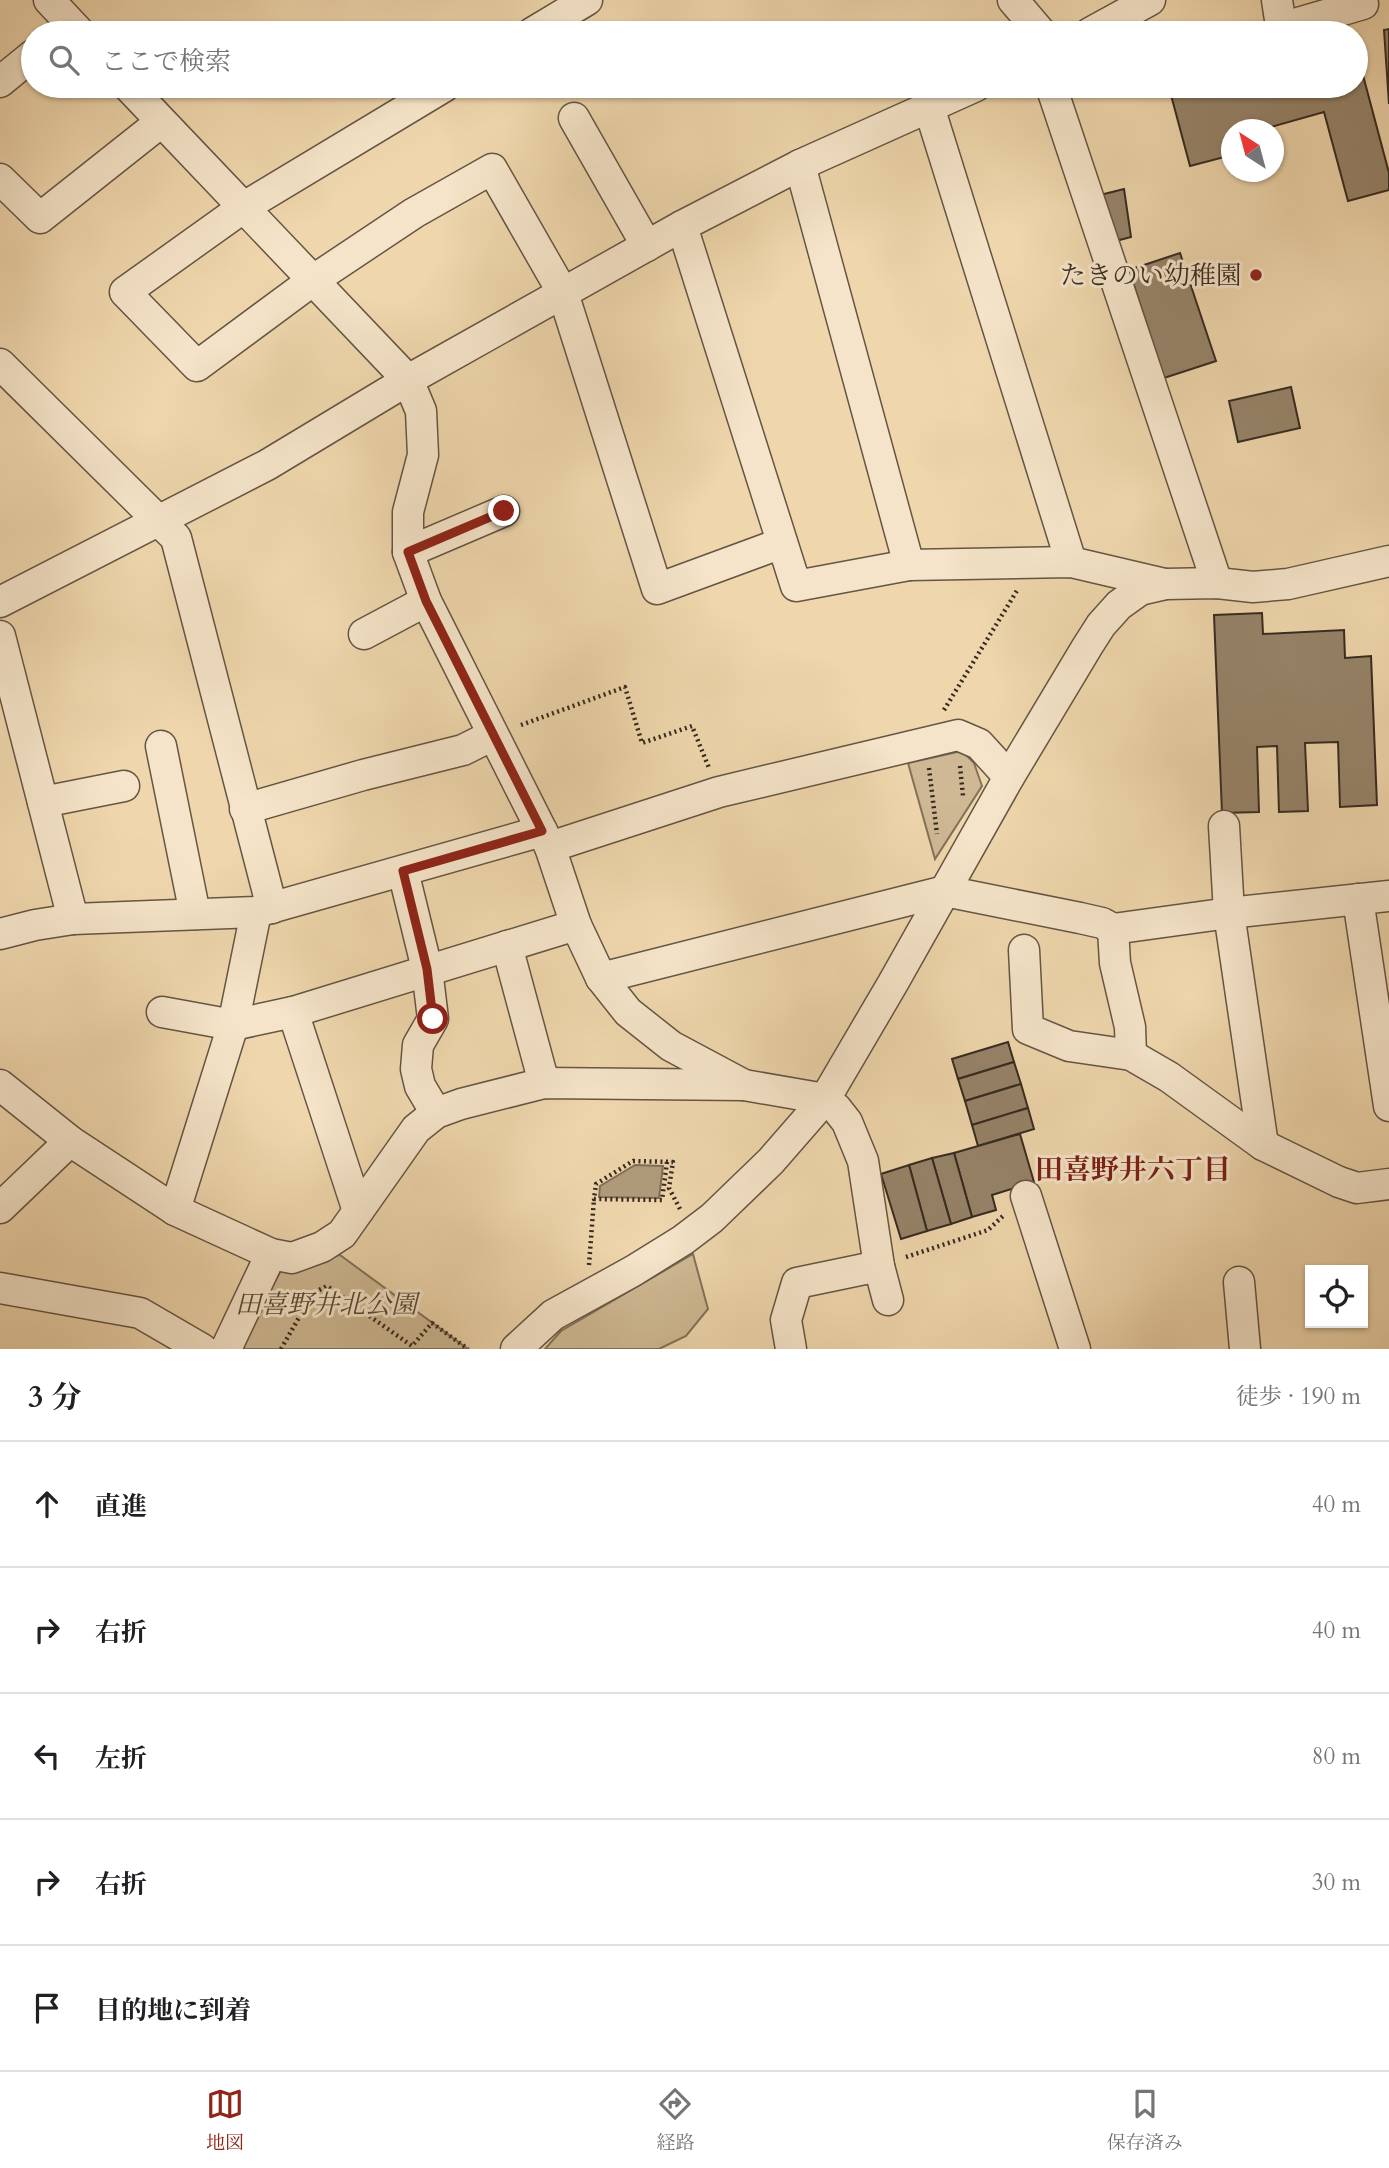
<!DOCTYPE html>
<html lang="ja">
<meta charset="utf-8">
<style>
:root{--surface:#fff;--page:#f6f6f6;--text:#202124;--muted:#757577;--line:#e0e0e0;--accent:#8f2418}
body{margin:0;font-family:Cardo,"Noto Serif JP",serif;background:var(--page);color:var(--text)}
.controls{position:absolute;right:21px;bottom:21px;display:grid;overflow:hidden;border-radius:0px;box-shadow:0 2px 5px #0004}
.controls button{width:63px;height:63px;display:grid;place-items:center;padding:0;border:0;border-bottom:2px solid var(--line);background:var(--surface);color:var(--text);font:35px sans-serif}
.compass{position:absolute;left:1221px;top:119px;width:63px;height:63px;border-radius:50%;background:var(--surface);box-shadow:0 2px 5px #0004;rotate:324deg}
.stop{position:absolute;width:21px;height:21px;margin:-16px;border:5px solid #8f2418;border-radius:50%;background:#fff}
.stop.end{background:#8f2418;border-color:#fff;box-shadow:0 2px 7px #0008}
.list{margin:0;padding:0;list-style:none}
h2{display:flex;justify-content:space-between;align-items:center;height:91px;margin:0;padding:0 28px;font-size:30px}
h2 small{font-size:23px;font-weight:400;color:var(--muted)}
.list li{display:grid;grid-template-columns:46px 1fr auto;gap:21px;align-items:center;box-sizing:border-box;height:126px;padding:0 28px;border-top:2px solid var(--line)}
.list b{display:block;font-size:26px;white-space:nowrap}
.list em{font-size:23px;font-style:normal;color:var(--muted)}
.icon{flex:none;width:38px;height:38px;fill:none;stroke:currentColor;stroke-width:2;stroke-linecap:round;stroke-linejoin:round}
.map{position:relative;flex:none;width:1389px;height:1349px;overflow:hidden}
.search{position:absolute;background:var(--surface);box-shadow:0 2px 5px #0004;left:21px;right:21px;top:21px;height:77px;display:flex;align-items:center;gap:18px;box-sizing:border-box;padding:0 24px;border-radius:38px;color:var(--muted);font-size:26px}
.sheet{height:721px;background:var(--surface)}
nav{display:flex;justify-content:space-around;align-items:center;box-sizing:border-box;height:98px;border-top:2px solid var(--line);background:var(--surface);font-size:19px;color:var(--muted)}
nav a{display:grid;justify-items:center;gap:4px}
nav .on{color:var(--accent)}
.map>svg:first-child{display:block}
</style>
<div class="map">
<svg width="1389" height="1349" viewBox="0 0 1389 1349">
<rect width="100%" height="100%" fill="#efd6ac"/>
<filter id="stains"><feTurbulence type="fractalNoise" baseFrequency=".00286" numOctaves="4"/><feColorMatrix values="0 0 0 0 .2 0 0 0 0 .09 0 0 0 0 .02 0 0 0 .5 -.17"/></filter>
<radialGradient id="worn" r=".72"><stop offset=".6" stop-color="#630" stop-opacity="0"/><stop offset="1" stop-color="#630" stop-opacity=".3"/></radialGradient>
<!-- green -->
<g fill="#cfb994" stroke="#82725a" stroke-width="2">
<path d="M962,751L974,763L982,786L935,859L908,763Z"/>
<path d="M693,1254L708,1309L686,1336L659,1349H545L561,1331Z"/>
<path d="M340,1255L468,1349H238L284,1265Z"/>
</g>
<!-- water -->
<path fill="#b09c7d" stroke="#7f6e58" stroke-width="2" d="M635,1165L663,1166L659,1198L599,1197L600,1186Z"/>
<!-- building -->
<g fill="#968369" stroke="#352a21" stroke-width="2">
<path d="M1389,29V104L1384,30Z"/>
<path d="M1356,49L1389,173V190L1348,201L1324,112L1260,130H1232V155L1190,166L1171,95L1202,87L1204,94L1233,86H1356Z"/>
<path d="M1124,189L1131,237L1112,242L1096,196Z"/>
<path d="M1180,253L1216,361L1164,378L1129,270Z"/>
<path d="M1291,387L1300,428L1238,442L1229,401Z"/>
<path d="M1262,613L1263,634L1344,630L1345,658L1371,656L1377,805L1340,807L1338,742L1305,743L1308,811L1279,812L1277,746L1257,747L1259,812L1222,813L1214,615Z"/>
<path d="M1008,1042L1014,1062L958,1079L952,1059Z"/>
<path d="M1014,1062L1021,1084L965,1101L958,1079Z"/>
<path d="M1021,1084L1028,1108L972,1125L965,1101Z"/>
<path d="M1028,1108L1034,1129L978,1146L972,1125Z"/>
<path d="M1020,1134L1034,1182L992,1195L996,1210L972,1217L954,1153Z"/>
<path d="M954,1153L972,1217L951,1224L932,1158Z"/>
<path d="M932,1158L951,1224L927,1231L909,1165Z"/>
<path d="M909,1165L927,1231L901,1239L881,1174Z"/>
</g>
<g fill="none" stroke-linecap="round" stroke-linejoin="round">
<defs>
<g id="minor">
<path d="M49,0L80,33"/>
<path d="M1013,0L1041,33"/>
<path d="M1277,0L1282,33"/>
<path d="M1281,28L1363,4"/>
<path d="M532,33L587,0"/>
<path d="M1090,33L1150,0"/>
<path d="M0,82L33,55"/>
<path d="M128,86L408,380L421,411L423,455L408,512V552L426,601L550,847L576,925L601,978L628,1012L671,1046L744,1085"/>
<path d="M445,86L244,207L125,292L197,366L312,281L414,213L492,169L563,293L657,589L782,543"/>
<path d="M1051,86L1217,583"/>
<path d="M929,107L1071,562"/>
<path d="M574,118L647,246"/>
<path d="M800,165L909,565"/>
<path d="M0,179L40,218L161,122"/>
<path d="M682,226L796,586L909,565L1071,562L1165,584"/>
<path d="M0,364L176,538L272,908"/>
<path d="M408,552L504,511"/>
<path d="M0,602L267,465L408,380L682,226L800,165L976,86"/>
<path d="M364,634L426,601"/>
<path d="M0,636L73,919"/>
<path d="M161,746L195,914"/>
<path d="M43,802L124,786"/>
<path d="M245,809L363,775L463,750L493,735"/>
<path d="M1224,826L1229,913L1263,1145"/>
<path d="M550,847L719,792L958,735L979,744L1009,777"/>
<path d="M403,871L427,969L433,1019L418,1045L416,1069L420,1086L436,1113"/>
<path d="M1358,899L1389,1106"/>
<path d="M1113,929L1115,963L1130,1027L1131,1055"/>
<path d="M0,934L35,925L73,919L256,912L542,831"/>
<path d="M507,946L544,1083"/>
<path d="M1024,950L1028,1029L1069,1046L1131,1055L1169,1077L1263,1145L1339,1182L1357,1188L1389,1184"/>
<path d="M601,978L945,891L1080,918L1102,923L1113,929L1229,913L1389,896"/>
<path d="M162,1012L233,1025L293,1012L576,925"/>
<path d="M293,1012L358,1211"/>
<path d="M0,1085L70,1141L175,1210L271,1254L292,1258L322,1247L342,1234L416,1129L436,1113L461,1104L544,1083L744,1085L825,1099L836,1108L847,1122L863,1161L879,1266L888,1300"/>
<path d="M1026,1196L1075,1349"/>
<path d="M0,1208L70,1141"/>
<path d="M175,1210L233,1025L256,912"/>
<path d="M1239,1282L1245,1349"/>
<path d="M0,1288L140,1313L202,1349"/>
<path d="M226,1349L271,1254"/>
<path d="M516,1349L553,1315L633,1271L683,1240L712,1218L771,1161L825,1099L893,983L1009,777L1087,647L1101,625L1119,605L1140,590L1166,584L1217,583L1253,587L1288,584L1389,561"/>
<path d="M791,1349L786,1320L797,1283L879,1266"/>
</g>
</defs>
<!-- minor casing -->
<use href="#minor" stroke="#645544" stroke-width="33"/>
<!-- path -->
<g stroke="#352a21" stroke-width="4.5" stroke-dasharray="2 3.5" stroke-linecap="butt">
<path d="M944,710L1018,589"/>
<path d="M521,725L625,687L642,743L692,726L709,768"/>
<path d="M960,766L963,796"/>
<path d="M929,768L937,834"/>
<path d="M667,1162L662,1200L594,1199L596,1184L633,1161L673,1162L669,1188L680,1209"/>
<path d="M906,1257L988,1230L1003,1216"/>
<path d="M589,1265L594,1199"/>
<path d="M281,1349L313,1293L327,1286L412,1346L432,1323L468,1349"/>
</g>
<!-- minor -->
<use href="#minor" stroke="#f5e4c9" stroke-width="30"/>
</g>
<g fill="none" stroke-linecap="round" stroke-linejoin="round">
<!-- route -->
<path stroke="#8f2418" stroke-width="9" d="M433,1019L427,969L403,871L542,831L426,601L408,552L504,511"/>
</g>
<!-- markers -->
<circle fill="#8f2418" stroke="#f5e4c9" stroke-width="2.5" cx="1256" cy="275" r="7"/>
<g text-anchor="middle" stroke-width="6" stroke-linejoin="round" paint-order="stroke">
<!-- poi labels -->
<g font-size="26" fill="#352a21" stroke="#f5e4c9" text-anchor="end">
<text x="1242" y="284">たきのい幼稚園</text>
</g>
<!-- park labels -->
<g font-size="26" font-style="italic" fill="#544738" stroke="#f5e4c9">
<text x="326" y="1313">田喜野井北公園</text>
</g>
<!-- neighbourhood labels -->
<g font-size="28" font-weight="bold" fill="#7a1f14" stroke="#f5e4c9">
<text x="1133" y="1179">田喜野井六丁目</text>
</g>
</g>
<rect width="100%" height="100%" filter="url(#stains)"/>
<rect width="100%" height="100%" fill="url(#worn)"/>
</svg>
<div class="controls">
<button><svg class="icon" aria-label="locate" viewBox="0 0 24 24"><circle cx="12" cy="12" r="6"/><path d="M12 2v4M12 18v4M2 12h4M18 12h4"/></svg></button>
</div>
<svg class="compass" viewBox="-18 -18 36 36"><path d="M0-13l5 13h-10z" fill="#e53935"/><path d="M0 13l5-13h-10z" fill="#757577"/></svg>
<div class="stop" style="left:433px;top:1019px"></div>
<div class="stop end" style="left:504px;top:511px"></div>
<div class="search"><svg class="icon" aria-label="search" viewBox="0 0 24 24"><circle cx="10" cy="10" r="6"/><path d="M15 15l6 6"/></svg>ここで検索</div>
</div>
<section class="sheet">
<h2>3 分<small>徒歩 · 190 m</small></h2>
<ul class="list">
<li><svg class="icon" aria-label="ahead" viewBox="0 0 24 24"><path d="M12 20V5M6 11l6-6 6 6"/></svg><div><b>直進</b></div><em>40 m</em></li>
<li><svg class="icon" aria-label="right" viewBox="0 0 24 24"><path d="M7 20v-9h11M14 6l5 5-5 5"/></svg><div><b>右折</b></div><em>40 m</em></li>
<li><svg class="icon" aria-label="left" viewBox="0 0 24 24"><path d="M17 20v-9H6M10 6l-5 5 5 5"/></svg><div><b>左折</b></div><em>80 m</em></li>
<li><svg class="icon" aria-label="right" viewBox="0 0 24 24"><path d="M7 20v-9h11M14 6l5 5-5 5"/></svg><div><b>右折</b></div><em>30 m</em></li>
<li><svg class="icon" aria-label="arrive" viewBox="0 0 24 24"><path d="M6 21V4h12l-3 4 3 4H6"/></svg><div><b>目的地に到着</b></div></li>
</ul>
</section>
<nav>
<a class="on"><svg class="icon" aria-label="map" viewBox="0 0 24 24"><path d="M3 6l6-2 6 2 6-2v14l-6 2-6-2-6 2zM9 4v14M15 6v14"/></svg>地図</a>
<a><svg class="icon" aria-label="directions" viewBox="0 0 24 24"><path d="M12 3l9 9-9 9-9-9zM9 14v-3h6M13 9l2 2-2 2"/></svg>経路</a>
<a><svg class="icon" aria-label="saved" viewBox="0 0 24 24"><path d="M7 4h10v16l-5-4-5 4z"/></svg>保存済み</a>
</nav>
